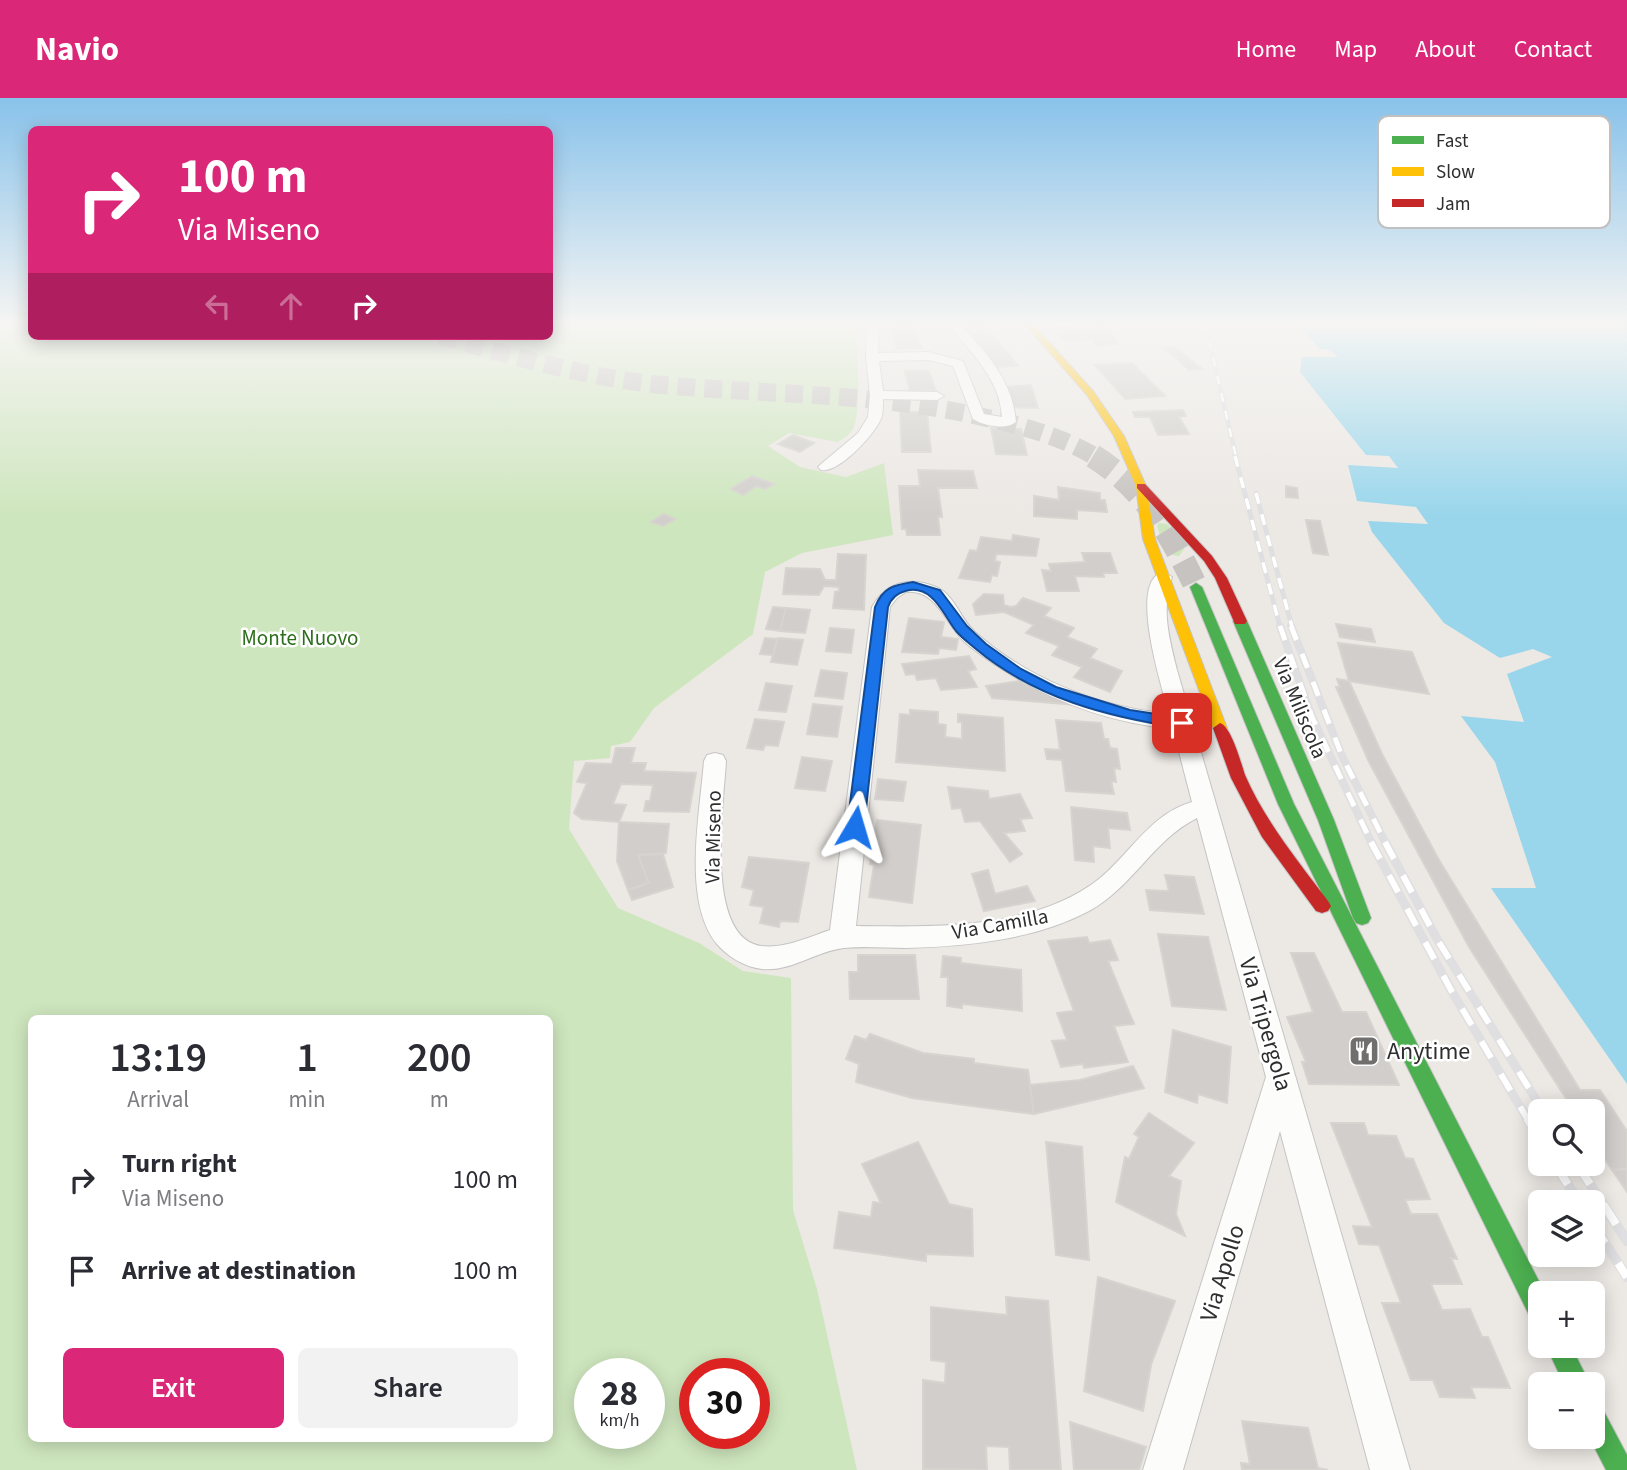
<!DOCTYPE html>
<meta charset="utf-8">
<style>
body{margin:0;font-family:"Source Sans 3",sans-serif;background:#f2f2f3;color:#2b2b33;height:100vh;display:flex;flex-direction:column;font-size:26px;white-space:nowrap}
*{box-sizing:border-box;margin:0}
p{font-size:23px;color:#7c7c81}
.icon{flex:none;width:38px;height:38px;fill:none;stroke:currentColor;stroke-width:2;stroke-linecap:round;stroke-linejoin:round}
.map{position:relative;flex:1;overflow:hidden}
.drawer{position:absolute;left:28px;top:917px;width:525px;height:427px;display:flex;flex-direction:column;background:#fff;border-radius:10px;box-shadow:0 4px 18px #0003}
.drawer>*{flex:none}
.hud{position:absolute;left:28px;top:28px;width:525px;height:214px;border-radius:10px;box-shadow:0 4px 18px #0003;background:#db2777;color:#fff;overflow:hidden}
.buttons{position:absolute;left:1528px;top:1001px;display:grid;gap:14px}
.buttons a{display:grid;place-items:center;width:77px;height:77px;border-radius:10px;background:#fff;box-shadow:0 4px 18px #0003;font-size:35px}
.speed{position:absolute;left:574px;top:1260px;display:flex;gap:14px;font-size:35px;font-weight:700;text-align:center}
.speed>*{display:grid;place-content:center;width:91px;height:91px;border-radius:50%;background:#fff;box-shadow:0 4px 18px #0003;line-height:1}
.speed small{font-size:18px;font-weight:400}
.speed .limit{border:10px solid #d22;background:#fff;color:#111}
.pin{position:absolute;display:grid;place-items:center;width:60px;height:60px;color:#fff;margin:-30px;border-radius:14px;box-shadow:0 4px 10px #0006}
.me{position:absolute;width:77px;margin:-38px;rotate:7deg;stroke-linejoin:round;filter:drop-shadow(0 0 5px #0008)}
.turn{display:flex;align-items:center;gap:24px;height:147px;padding:0 35px;font-size:32px}
.turn .icon{width:91px;height:91px;stroke-width:2.5}
.turn b{display:block;font-size:49px;line-height:60px}
.lanes{display:flex;align-items:center;height:66px;padding:0 35px;background:#0003;justify-content:center;gap:35px;direction:ltr}
.lanes .off{opacity:.35}
.eta{display:flex;justify-content:space-evenly;align-items:center;height:119px;text-align:center}
.eta b{font-size:42px;font-weight:600;line-height:49px}
.action{display:flex;gap:14px;margin-top:auto;padding:14px 35px}
.action a{flex:1;height:80px;border-radius:10px;background:#db2777;color:#fff;font-size:28px;font-weight:600;line-height:80px;text-align:center}
.action a+a{background:#f2f2f3;color:#2b2b33}
ul{padding:0;list-style:none}
li{display:flex;align-items:center;gap:21px;height:91px;padding:0 35px}
li div{flex:1}
li b{display:block;font-size:26px}
li em{font-style:normal}
header{display:flex;align-items:center;gap:42px;box-sizing:border-box;height:98px;padding:0 35px;background:#db2777;color:#fff}
header strong{font-size:33px}
nav{display:flex;gap:38px;margin-inline-start:auto;font-size:24px}
.map>svg:first-child{display:block}
.green{fill:#cee6be;fill-rule:evenodd}
.water{fill:#99d6ec}
.building{fill:#d1cecb;stroke:#d7d4d0;stroke-width:2}
.lines{fill:none;stroke-linecap:round;stroke-linejoin:round}
.secondary-tunnel-far1{stroke:#c6c3c0;stroke-width:18;stroke-dasharray:18 9;stroke-linecap:butt}
.secondary-tunnel{stroke:#c6c3c0;stroke-width:24;stroke-dasharray:24 11;stroke-linecap:butt}
.street-casing{stroke:#c5c4c5;stroke-width:2}
.fast-casing{stroke:#c5c4c5;stroke-width:2}
.slow-casing{stroke:#c5c4c5;stroke-width:2}
.jam-casing{stroke:#c5c4c5;stroke-width:2}
.street{fill:#fcfcfb;fill-rule:evenodd}
.fast{fill:#4caf50;fill-rule:evenodd}
.slow{fill:#ffc107;fill-rule:evenodd}
.jam{fill:#c62828;fill-rule:evenodd}
.rail-far4-casing{stroke:#dfdfe1;stroke-width:4.5}
.rail-far3-casing{stroke:#dfdfe1;stroke-width:5}
.rail-far2-casing{stroke:#dfdfe1;stroke-width:8}
.rail-far1-casing{stroke:#dfdfe1;stroke-width:9}
.rail-casing{stroke:#dfdfe1;stroke-width:10}
.rail-far4{stroke:#fff;stroke-width:2.5;stroke-dasharray:9;stroke-linecap:butt}
.rail-far3{stroke:#fff;stroke-width:3.5;stroke-dasharray:11;stroke-linecap:butt}
.rail-far2{stroke:#fff;stroke-width:5;stroke-dasharray:15;stroke-linecap:butt}
.rail-far1{stroke:#fff;stroke-width:6;stroke-dasharray:19;stroke-linecap:butt}
.rail{stroke:#fff;stroke-width:8;stroke-dasharray:24;stroke-linecap:butt}
.route{fill:#1a73e8;stroke:#114b97;stroke-width:2}
.labels{text-anchor:middle;stroke-width:5;stroke-linejoin:round;paint-order:stroke}
.park-label{font-size:21px;fill:#2c6e1b;stroke:#fff}
.street-label{font-size:21px;fill:#2e2e2e;stroke:#fff}
.near-street-label{font-size:24px;fill:#2e2e2e;stroke:#fff}
.near-poi-label{font-size:24px;fill:#2e2e2e;stroke:#fff;text-anchor:start}
.key{fill:#fff;stroke:#c0c0c0;stroke-width:2}
.key-label{font-size:19px;fill:#2e2e2e}
</style>
<header>
<strong>Navio</strong>
<nav><a>Home</a><a>Map</a><a>About</a><a>Contact</a></nav>
</header>
<div class="map">
<svg width="1627" height="1372" viewBox="0 0 1627 1372">
<rect width="100%" height="100%" fill="#ece8e4"/>
<g class="green">
<path d="M0,225h31l1,13h518v-13h308c-3,25 6,94 -7,109 -3,4 -9,7 -13,10l-49,-9 -21,13 32,21 46,10 38,-14 9,72 -91,18 -37,19 -12,62 -99,74 -24,34 -19,4 -1,12 -36,3 -5,68 49,79 81,35 44,28 48,7 2,232 24,79 40,181h-857zM32,920h518v420h-518zM590,1276h59v59h-59zM695,1276h59v59h-59z"/>
<path d="M1159,425l8,1 14,15 3,10 -5,7 -13,-2 -9,-28z"/>
</g>
<path class="water" d="M1295,225h332v761l-136,-196h45l-41,-126 -34,-46 63,6 -17,-48 45,-17 -19,-8 -33,9 -56,-35 -72,-91 -4,-11 60,3 -12,-17 -59,-6 -9,-36 50,3 -9,-12 -23,-1 -66,-83 2,-15h36l-8,-7 -10,-1z"/>
<g class="building">
<path d="M889,225h22l11,25 -25,1z"/>
<path d="M958,225h25l35,43 -27,1z"/>
<path d="M1104,226l5,4 9,16 -20,2 -13,-15 9,-2 -4,-4z"/>
<path d="M1090,227l4,4 -9,2 7,8 -27,3 -13,-14z"/>
<path d="M1175,249l12,10 -11,1 -12,-10z"/>
<path d="M1187,259l15,12 -13,1 -13,-12z"/>
<path d="M1132,265l33,33 -40,3 -30,-34z"/>
<path d="M905,273h24l7,20h-26z"/>
<path d="M1031,287l7,23 -28,-1 -4,-20z"/>
<path d="M1183,312l3,6 -7,1 10,17 -31,1 -8,-18h-15l-2,-5z"/>
<path d="M900,314h27l4,40h-29z"/>
<path d="M991,330l30,1 6,26 -31,-1z"/>
<path d="M793,337l21,8 -14,9 -22,-8z"/>
<path d="M918,372l55,1 4,17h-39l4,29 -4,-1 2,19h-33l-1,-6h-4l-3,-43h21z"/>
<path d="M752,378l22,8 -9,5 -9,-3 -13,9 -12,-6z"/>
<path d="M1286,388l11,2 1,10 -12,-1z"/>
<path d="M1058,389l42,6v7h5l2,12 -30,-2v9l-43,-3v-20l25,4z"/>
<path d="M664,416l11,5 -12,7 -12,-4z"/>
<path d="M1306,422l14,1 8,34 -15,-2z"/>
<path d="M1013,437l26,4 -3,17 -40,-2 -1,7 5,1 -3,14 -5,-1 -2,7 -31,-4 11,-28 7,1 4,-14 31,4z"/>
<path d="M1082,455h28l7,20h-14l1,4 -29,-1 4,15h-32l-5,-21 9,1 -2,-7 36,-2z"/>
<path d="M838,456l28,1 -2,55 -31,-2 2,-16 4,-1v-4l-15,-1 -5,9 -36,-1 3,-26 34,1 5,11h11z"/>
<path d="M984,496l19,1 1,10 7,2 5,-1 7,-8 28,10 -7,8 30,12 -7,9 30,12 -7,9 32,13 -12,21 -36,-15 8,-10 -30,-12 7,-9 -33,-13 8,-8 -30,-13 -28,3 -3,-11z"/>
<path d="M773,509l13,1 -6,23 -14,-2z"/>
<path d="M786,510l24,2 -5,23 -25,-2z"/>
<path d="M909,520l35,4 -3,15 17,2 -2,11 -17,-2 -1,6 -36,-2z"/>
<path d="M1336,526l35,5 4,13 -35,-5z"/>
<path d="M830,530l24,2 -3,23 -25,-2z"/>
<path d="M765,540l12,1 -4,16 -13,-1z"/>
<path d="M778,540l25,2 -6,25 -26,-3z"/>
<path d="M1338,545l74,9 17,42 -80,-13z"/>
<path d="M969,558l7,13 -8,2 9,16 -36,3 -5,-12 -19,2 -2,-6 -9,1 -4,-11z"/>
<path d="M821,572l26,3 -4,26 -28,-3z"/>
<path d="M1337,581l12,2 33,73 57,106 141,230h20l27,41v38l-15,1 -20,-30v-29h-18l-105,-164 -100,-185 -33,-75h4z"/>
<path d="M1020,583l8,5 49,19 -85,-7 -6,-12z"/>
<path d="M766,585l26,3 -6,26 -27,-2z"/>
<path d="M813,606l29,3 -5,30 -30,-3z"/>
<path d="M910,612l28,2v12l8,1 -1,12 17,2v-17h-4v-8l45,4 2,53 -109,-9 4,-48 10,1z"/>
<path d="M755,621l29,3 -6,24 -13,-1 -2,5 -16,-2z"/>
<path d="M1056,622l45,3 3,16h4l2,9 7,1 3,20 -6,-1 2,14 -5,-1 3,13 -48,-3 -4,-31 -15,-1 -2,-10 15,1z"/>
<path d="M616,650h19l-4,15h15l-2,8 52,2 -7,39 -45,-1 2,-10h4l3,-16 -32,-1 -8,20 13,1 -7,17 -37,-3 -8,-6 13,-30 -10,-1 9,-19 26,1z"/>
<path d="M802,659l30,4 -7,30 -30,-3z"/>
<path d="M878,681l28,3 -3,19 -28,-2z"/>
<path d="M948,689l40,4 1,8 31,-5 12,24 -12,1 5,12 -21,2 18,21 -12,8 -30,-41 -15,1 -4,-14 -9,1z"/>
<path d="M1071,709l56,6 3,17 -22,-2 2,20 -17,-2 1,16 -19,-2z"/>
<path d="M877,722l44,5 -9,78 -43,-6 5,-32 -4,-1z"/>
<path d="M619,724l50,2 -3,29 -28,2 11,28 -21,7 -11,-29z"/>
<path d="M663,756l10,33 -41,13 -4,-10 21,-7 -11,-28z"/>
<path d="M749,759l60,6 -11,59 -18,-1 -1,6 -19,-4 4,-16 -14,-2 4,-15 -12,-3z"/>
<path d="M988,772l7,24 32,-8 8,15 -51,10 -12,-37z"/>
<path d="M1165,777l29,2 10,37 -54,-4 -4,-20 23,1z"/>
<path d="M1158,836l50,3 18,73 -54,-4z"/>
<path d="M1087,839l2,6 21,-3 8,20 -10,1 26,63 -20,2 14,36 -44,6 -1,-4 -22,3 -9,-26 15,-1 -10,-27 17,-2 -26,-70z"/>
<path d="M1291,855h23l28,59h24l33,73 -90,-1 -7,-22h4l-19,-45 26,-5z"/>
<path d="M858,857h57l4,44h-69l-1,-27h9z"/>
<path d="M943,858l18,2v5l60,7 1,41 -60,-7v4l-15,-2 1,-29h-7z"/>
<path d="M1173,932l58,17 -4,56 -29,-9 -1,9 -32,-11z"/>
<path d="M870,936l53,19 51,6v4l54,7 6,44 -122,-16 -56,-16 3,-18 -13,-5 9,-23 11,4z"/>
<path d="M1133,968l11,22 -110,26 -4,-29 50,-5z"/>
<path d="M1149,1015l45,30 -25,33 12,5 -5,33 9,22 -69,-34 9,-45 4,2 10,-22 -5,-3z"/>
<path d="M1331,1025h33l4,12 28,1 9,22 8,1 17,40 -25,1 6,14h26l20,45 -6,-1 11,26h-31l11,26 28,-1 12,28h6l22,51 -39,-1 4,11 -35,-1 -7,-17h-22l-29,-77h19l-22,-58 -20,-1 -6,-18 19,1z"/>
<path d="M918,1044l31,62 23,5 1,47 -47,-2v7l-92,-13 5,-36 32,5 2,-15 8,1 -19,-39z"/>
<path d="M1046,1044l36,5 7,113 -33,-5z"/>
<path d="M1627,1071v23l-15,-22z"/>
<path d="M1098,1179l77,24 -24,64 -8,46 -59,-20z"/>
<path d="M1006,1199l42,4 13,169h-51l-1,-23 -23,-1 1,24 -64,-1v-89l22,3 1,-21 -15,-2v-53l76,8z"/>
<path d="M1242,1323l66,7 10,40 10,2h-86l-1,-7 9,1z"/>
<path d="M1070,1324l76,25 -7,23h-65z"/>
</g>
<g class="lines">
<path class="secondary-tunnel-far1" d="M440,238c73,20 147,42 223,49 110,10 221,8 328,34 36,8 73,19 105,38"/>
<path class="secondary-tunnel" d="M1093,358c51,32 78,78 103,131"/>
<g class="street-casing">
<g id="street">
<path d="M867,225h12l-1,30 50,-1 35,9 21,53 18,3c-2,-39 -32,-65 -55,-94h12c27,29 54,58 57,99 -10,8 -32,4 -43,-3l-20,-53 -25,-6 -49,1 4,30 54,1 7,4 -7,4 -54,-1c0,5 0,12 -1,17 -5,17 -44,58 -61,54l-3,-3 3,-3 37,-31 10,-16 2,-22 -4,-38z"/>
<path d="M1163,474l9,5c-11,31 -3,61 5,93l233,800h-40l-90,-339 -97,339h-40l123,-393 -69,-259c-44,22 -65,70 -108,93 -55,29 -121,35 -182,37 -21,0 -43,-2 -63,0 -28,3 -53,24 -82,21 -18,-2 -35,-13 -46,-26 -34,-44 -16,-130 -12,-182l3,-6 8,-2 8,2 3,6c-2,40 -23,176 35,185 23,3 48,-9 69,-16l42,-323c14,-25 38,-31 64,-20 19,8 23,30 38,44 53,48 125,76 195,83 -6,-24 -42,-133 -6,-142zM906,494c33,-3 40,36 62,53 61,48 128,76 205,84l19,73c-42,12 -61,51 -93,77 -65,51 -164,48 -243,47l34,-319 7,-9z"/>
</g>
</g>
<g class="fast-casing">
<g id="fast">
<path d="M1196,485l6,4 92,217 251,489h-5v29l-9,-3 -253,-515 -88,-217z"/>
<path d="M1240,519l7,4 87,199 37,98 -3,5 -6,2 -6,-2 -3,-5 -35,-98 -85,-199z"/>
<path d="M1546,1248h25l19,38h-26z"/>
<path d="M1592,1304l9,4 26,49v15h-21l-17,-33h3z"/>
</g>
</g>
<g class="slow-casing">
<path id="slow" d="M1024,225h8l61,68 31,45 22,50 9,53 72,189 -2,4 -5,1 -7,-5 -70,-189 -7,-53 -22,-50 -27,-41z"/>
</g>
<g class="jam-casing">
<g id="jam">
<path d="M1137,386h8l67,72 15,22 20,43 -2,3h-10l-20,-46 -11,-17 -67,-73z"/>
<path d="M1220,625c11,3 21,40 25,52 20,46 53,86 83,126l3,5 -3,5 -6,2 -6,-2 -54,-74 -31,-59 -18,-50z"/>
</g>
</g>
<use href="#street" class="street"/>
<use href="#fast" class="fast"/>
<use href="#slow" class="slow"/>
<use href="#jam" class="jam"/>
<g class="rail-far4-casing">
<path id="rail-far4" d="M1205,225l31,134"/>
</g>
<g class="rail-far3-casing">
<g id="rail-far3">
<path d="M1235,358l45,171"/>
<path d="M1256,395l36,134"/>
</g>
</g>
<g class="rail-far2-casing">
<g id="rail-far2">
<path d="M1280,528l32,91 60,127"/>
<path d="M1291,528l51,130 44,88"/>
</g>
</g>
<g class="rail-far1-casing">
<g id="rail-far1">
<path d="M1371,744l80,148 77,130"/>
<path d="M1385,744l52,97 106,172"/>
</g>
</g>
<g class="rail-casing">
<g id="rail">
<path d="M1527,1020l13,22"/>
<path d="M1555,1066l24,38"/>
<path d="M1577,1066l50,77"/>
<path d="M1592,1125l35,54"/>
</g>
</g>
<use href="#rail-far4" class="rail-far4"/>
<use href="#rail-far3" class="rail-far3"/>
<use href="#rail-far2" class="rail-far2"/>
<use href="#rail-far1" class="rail-far1"/>
<use href="#rail" class="rail"/>
</g>
<linearGradient id="sky" x2="0" y2="1"><stop stop-color="#88c2ea"/><stop offset="0.54" stop-color="#f6f5f3"/><stop offset="1" stop-color="#f6f5f3" stop-opacity="0"/></linearGradient>
<rect width="1627" height="417" fill="url(#sky)"/>
<path class="route" d="M913,484l27,8 27,36 19,18 35,25 35,18 74,23 52,8 7,5 -7,5c-75,-11 -147,-30 -206,-79 -7,-6 -14,-11 -20,-18 -8,-10 -15,-26 -25,-34 -15,-13 -37,-7 -43,10l-24,220 -9,6 -6,-2 -2,-4 28,-220c8,-20 19,-22 38,-25z"/>
<defs>
<g id="restaurant-square" transform="scale(1.575)"><rect x="-9" y="-9" width="18" height="18" rx="4" fill="#706f6e" stroke="#fff"/><path d="M-5-6h1v4h1v-4h1v4h1v-4h1v5L-1.5 .5V6h-2V.5L-5-1ZM5-6V6H3V1.5H1.5Q1.5-4 5-6Z" fill="#fff"/></g>
</defs>
<g fill-rule="evenodd">
<use href="#restaurant-square" x="1364" y="953"/>
</g>
<g class="labels">
<g class="park-label">
<text x="300" y="547">Monte Nuovo</text>
</g>
<g class="street-label">
<text transform="translate(1300 610) rotate(67)" y="7">Via Miliscola</text>
<text transform="translate(713 739) rotate(-89)" y="7">Via Miseno</text>
<text transform="translate(1000 826) rotate(-10)" y="7">Via Camilla</text>
</g>
<g class="near-street-label">
<text transform="translate(1266 926) rotate(74)" y="8">Via Tripergola</text>
<text transform="translate(1222 1175) rotate(-73)" y="8">Via Apollo</text>
</g>
<g class="near-poi-label">
<text x="1387" y="961">Anytime</text>
</g>
</g>
<rect x="1378" y="18" width="232" height="112" rx="10" class="key"/>
<rect x="1392" y="38" width="32" height="8" fill="#4caf50"/>
<rect x="1392" y="69" width="32" height="9" fill="#ffc107"/>
<rect x="1392" y="101" width="32" height="8" fill="#c62828"/>
<g class="key-label">
<text x="1436" y="49">Fast</text>
<text x="1436" y="80">Slow</text>
<text x="1436" y="112">Jam</text>
</g>
</svg>
<div class="buttons">
<a><svg class="icon" aria-label="search" viewBox="0 0 24 24"><circle cx="10" cy="10" r="6"/><path d="M15 15l6 6"/></svg></a>
<a><svg class="icon" aria-label="layers" viewBox="0 0 24 24"><path d="M12 4l9 5-9 5-9-5zM3 14l9 5 9-5"/></svg></a>
<a>+</a>
<a>−</a>
</div>
<div class="speed"><div>28<small>km/h</small></div><div class="limit">30</div></div>
<div class="pin" style="left:1182px;top:625px;background:#d93025"><svg class="icon" aria-label="arrive" viewBox="0 0 24 24"><path d="M6 21V4h12l-3 4 3 4H6"/></svg></div>
<svg class="me" style="left:855px;top:729px" viewBox="-20 -20 40 40"><path d="M0-17L14 15 0 8-14 15z" fill="#1a73e8" stroke="#fff" stroke-width="4"/></svg>
<div class="hud">
<div class="turn"><svg class="icon" aria-label="right" viewBox="0 0 24 24"><path d="M7 20v-9h11M14 6l5 5-5 5"/></svg><div><b>100 m</b>Via Miseno</div></div>
<div class="lanes"><svg class="icon off" aria-label="left" viewBox="0 0 24 24"><path d="M17 20v-9H6M10 6l-5 5 5 5"/></svg><svg class="icon off" aria-label="ahead" viewBox="0 0 24 24"><path d="M12 20V5M6 11l6-6 6 6"/></svg><svg class="icon" aria-label="right" viewBox="0 0 24 24"><path d="M7 20v-9h11M14 6l5 5-5 5"/></svg></div>
</div>
<section class="drawer">
<div class="eta">
<div><b>13:19</b><p>Arrival</p></div>
<div><b>1</b><p>min</p></div>
<div><b>200</b><p>m</p></div>
</div>
<ul>
<li><svg class="icon" aria-label="right" viewBox="0 0 24 24"><path d="M7 20v-9h11M14 6l5 5-5 5"/></svg><div><b>Turn right</b><p>Via Miseno</p></div><em>100 m</em></li>
<li><svg class="icon" aria-label="arrive" viewBox="0 0 24 24"><path d="M6 21V4h12l-3 4 3 4H6"/></svg><div><b>Arrive at destination</b></div><em>100 m</em></li>
</ul>
<div class="action"><a>Exit</a><a>Share</a></div>
</section>
</div>
